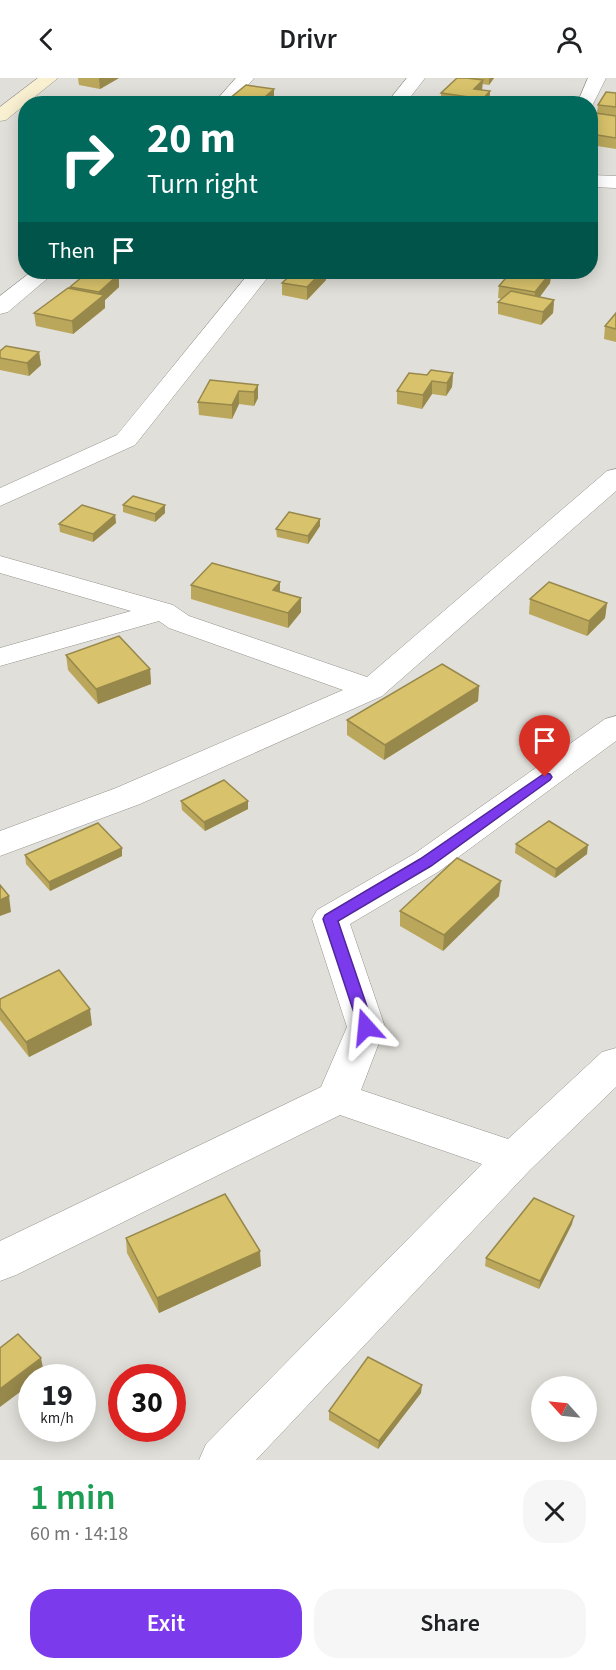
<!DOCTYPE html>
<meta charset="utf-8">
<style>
body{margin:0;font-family:"Source Sans 3",sans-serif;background:#f6f6f6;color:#202124;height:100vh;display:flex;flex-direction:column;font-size:22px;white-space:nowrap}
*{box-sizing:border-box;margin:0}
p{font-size:20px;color:#757577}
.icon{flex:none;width:33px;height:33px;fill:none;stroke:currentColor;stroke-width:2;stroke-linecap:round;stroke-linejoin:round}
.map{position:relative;height:1382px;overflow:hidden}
.side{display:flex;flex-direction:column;background:#fff;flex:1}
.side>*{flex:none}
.guide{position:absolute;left:18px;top:18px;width:580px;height:183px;border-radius:24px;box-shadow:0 3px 15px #0003;background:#00695c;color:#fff;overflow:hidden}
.needle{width:39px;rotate:297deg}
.buttons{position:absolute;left:531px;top:1298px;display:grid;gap:12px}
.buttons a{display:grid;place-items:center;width:66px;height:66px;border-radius:50%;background:#fff;box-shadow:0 3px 15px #0003;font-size:30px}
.speed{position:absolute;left:18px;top:1286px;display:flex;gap:12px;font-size:30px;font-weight:700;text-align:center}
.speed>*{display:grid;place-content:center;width:78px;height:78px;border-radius:50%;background:#fff;box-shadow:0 3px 15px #0003;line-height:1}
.speed small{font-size:15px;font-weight:400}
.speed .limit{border:9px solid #d22;background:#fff;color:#111}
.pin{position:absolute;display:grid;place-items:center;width:51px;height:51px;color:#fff;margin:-62px -26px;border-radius:50% 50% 50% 0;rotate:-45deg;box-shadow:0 0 6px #0007}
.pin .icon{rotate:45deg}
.me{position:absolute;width:66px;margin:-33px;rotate:342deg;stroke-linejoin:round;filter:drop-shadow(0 0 4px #0008)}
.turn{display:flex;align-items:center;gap:21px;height:126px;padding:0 30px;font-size:27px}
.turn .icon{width:78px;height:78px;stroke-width:2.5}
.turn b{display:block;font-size:42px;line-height:51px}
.then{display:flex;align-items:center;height:57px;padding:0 30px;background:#0003;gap:12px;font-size:22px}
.round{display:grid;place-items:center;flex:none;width:63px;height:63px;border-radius:24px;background:#f6f6f6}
.headline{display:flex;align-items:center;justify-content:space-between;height:102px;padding:0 30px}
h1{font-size:36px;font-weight:600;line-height:45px;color:#1e9e55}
.action{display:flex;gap:12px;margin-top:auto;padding:12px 30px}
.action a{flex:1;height:69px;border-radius:24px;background:#7c3aed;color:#fff;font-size:24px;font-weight:600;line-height:69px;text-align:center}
.action a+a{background:#f6f6f6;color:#202124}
header{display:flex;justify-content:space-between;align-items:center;height:78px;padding:0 30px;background:#fff;font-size:27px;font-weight:600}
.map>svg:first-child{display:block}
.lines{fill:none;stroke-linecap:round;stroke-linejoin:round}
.street-casing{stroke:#93928d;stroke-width:1}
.secondary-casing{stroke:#93928d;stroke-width:1}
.street{fill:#fff;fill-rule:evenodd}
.secondary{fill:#f9efd1;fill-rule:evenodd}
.wall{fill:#baa75c}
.shaded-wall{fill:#97884b}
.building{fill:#d8c26b;stroke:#97884b;stroke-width:1.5}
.route{fill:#7c3aed;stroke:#51269a;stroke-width:1.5}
</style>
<header><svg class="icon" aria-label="back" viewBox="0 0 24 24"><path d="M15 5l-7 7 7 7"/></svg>Drivr<svg class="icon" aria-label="person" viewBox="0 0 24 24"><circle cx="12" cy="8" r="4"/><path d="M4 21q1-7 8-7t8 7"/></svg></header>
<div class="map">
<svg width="616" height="1382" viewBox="0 0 616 1382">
<rect width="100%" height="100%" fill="#e1dfd9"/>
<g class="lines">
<g class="street-casing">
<g id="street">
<path d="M236,0h18l-22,26h-19z"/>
<path d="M407,0h18l-20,26h-19z"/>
<path d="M588,0h18l-15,30v-4h-14z"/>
<path d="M591,97l25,1v12l-25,-1z"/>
<path d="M31,194h24l-47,40 -8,2v-18z"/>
<path d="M250,194h22l-137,173 -135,61v-18l117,-53z"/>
<path d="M616,391v22l-234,205 -242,108 -140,52v-25l116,-43 227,-98 -174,-62 -10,-7 -159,45v-18l131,-37 -131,-38v-17l173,49 16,11 178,61 240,-206z"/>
<path d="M616,638v25l-178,131 -88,52 35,103 -24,63 147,49 94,-87 14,-4v39l-86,83 -274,290h-57l7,-16 276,-280 -142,-49 -324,160 -16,6v-40l321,-154 26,-60 -35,-108 5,-9 97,-56 191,-135z"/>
</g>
</g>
<g class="secondary-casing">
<path id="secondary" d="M38,0h20l-52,42 -6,1v-14z"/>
</g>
<use href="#street" class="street"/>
<use href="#secondary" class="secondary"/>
</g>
<g class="wall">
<path d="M78,0h41l-19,11 -21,-4z"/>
<path d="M457,0h37l-5,7 -7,-1v6l8,1 -1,11 -1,2h-47v-11z"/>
<path d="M274,11v10l-5,5h-39l-1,-5z"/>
<path d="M616,15v56l-25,-4v-27l6,-5 1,-8z"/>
<path d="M26,60v14h-3l-1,-11z"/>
<path d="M511,194h41l-2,11 -11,14 15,3 -1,13 -12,12 -43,-11v-12l4,-3 -4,-1 1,-12z"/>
<path d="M326,202l-19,20 -25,-5v-12z"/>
<path d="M70,209h49l-14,13v8l-32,26 -37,-8 -2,-13 36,-25z"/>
<path d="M616,235v29l-12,-3 1,-13z"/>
<path d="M0,273l39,1 2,13 -12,11 -29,-6z"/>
<path d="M453,295l-1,14 -6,9 -14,-2 -10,15 -25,-5v-13l30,-16z"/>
<path d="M258,307v13l-4,8 -15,-2 -7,15 -33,-4 -1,-13z"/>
<path d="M123,427l42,8 -10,9 -32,-10z"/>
<path d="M115,437l1,8 -23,19 -33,-10 -1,-8z"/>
<path d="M320,448l-12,18 -31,-7 -1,-8z"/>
<path d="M280,504v10l21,20 -13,16 -97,-29v-14z"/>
<path d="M530,521l77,4 -2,15 -18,18 -58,-22z"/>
<path d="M66,577l84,14 1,15 -53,20 -30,-34z"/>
<path d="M479,608l-1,15 -94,59 -37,-25v-15z"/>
<path d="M181,723h67v8l-43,22 -23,-21z"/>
<path d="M516,766l71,10 -32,24 -40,-25z"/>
<path d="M25,777l97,1 -72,35 -24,-27z"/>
<path d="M499,818l-56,55 -43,-25v-15z"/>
<path d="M0,921l92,26 -63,32 -29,-37z"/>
<path d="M572,1146l-33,65 -54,-23 1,-8z"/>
<path d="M126,1160l135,28 -102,47 -32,-60z"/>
<path d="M421,1315l-43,56 -49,-29v-9z"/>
</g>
<g class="shaded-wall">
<path d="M99,0h20l-19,11z"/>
<path d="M490,0h4l-5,7v-6z"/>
<path d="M483,2l-1,11 -8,-2z"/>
<path d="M274,11v10l-5,5h-11z"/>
<path d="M490,13l-1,11 -1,2h-6l1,-5z"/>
<path d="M322,194h4v8l-19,20v-13z"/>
<path d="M551,194l-1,11 -16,22 1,-13z"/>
<path d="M119,196v13l-14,13v8l-32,26 -1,-13 27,-22v-7z"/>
<path d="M554,222l-1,13 -12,12 2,-13z"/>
<path d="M39,274l2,13 -12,11 -2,-13z"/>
<path d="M453,295l-1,14 -6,9 1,-13z"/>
<path d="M432,303v13l-10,15 1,-14z"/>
<path d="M258,307v13l-4,8v-14z"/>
<path d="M239,313v13l-7,15v-14z"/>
<path d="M165,427v8l-10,9v-8z"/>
<path d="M115,437l1,8 -23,19v-8z"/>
<path d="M320,441v7l-12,18v-8z"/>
<path d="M280,504v14l-7,-6z"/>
<path d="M301,520v14l-13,16v-15z"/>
<path d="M607,525l-2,15 -18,18 2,-15z"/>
<path d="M150,591l1,15 -53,20 -2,-15z"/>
<path d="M479,608l-1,15 -94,59 1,-15z"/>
<path d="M248,723v8l-43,22 -1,-9z"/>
<path d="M588,767l-1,9 -32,24 1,-9z"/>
<path d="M122,770v8l-72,35 -1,-9z"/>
<path d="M501,803l-2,15 -56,55 1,-16z"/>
<path d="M9,818l2,16 -11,4v-16z"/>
<path d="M90,931l2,16 -63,32 -3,-15z"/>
<path d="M574,1138l-2,8 -33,65 1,-8z"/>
<path d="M260,1173l1,15 -102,47 -2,-15z"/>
<path d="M41,1280l3,15 -5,4h-7v6l-32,24v-18z"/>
<path d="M422,1307l-1,8 -43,56 1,-8z"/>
</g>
<g class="building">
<path d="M457,0h10l16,2 -9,9 16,2 -7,8 -42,-6z"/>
<path d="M246,7l28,4 -16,14 -29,-4z"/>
<path d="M606,14l10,1v14l-18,-2z"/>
<path d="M452,21l20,3 -1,2h-28z"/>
<path d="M595,35l21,3v22l-25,-4v-16z"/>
<path d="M88,194h15l16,2 -20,18 -29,-5z"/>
<path d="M294,194h28l-15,15 -25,-4z"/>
<path d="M511,194h40l-16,20 -36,-6z"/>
<path d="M68,210l36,7 -32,26 -38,-8z"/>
<path d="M511,213l43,9 -11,12 -45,-10z"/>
<path d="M616,235v16l-11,-3z"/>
<path d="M6,268l33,6 -12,11 -27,-5v-7z"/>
<path d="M431,292l22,3 -6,10 -15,-2 -9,14 -26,-4 12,-18 18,2z"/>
<path d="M210,302l48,5 -4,7 -15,-1 -7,14 -34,-3z"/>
<path d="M133,418l32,9 -10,9 -32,-9z"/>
<path d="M82,427l33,10 -22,19 -34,-10z"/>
<path d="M289,434l31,7 -12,17 -32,-7z"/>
<path d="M212,485l68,19 -7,8 28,8 -13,15 -97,-28z"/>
<path d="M549,504l58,21 -18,18 -59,-22z"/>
<path d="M119,558l31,33 -54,20 -30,-34z"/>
<path d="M442,586l37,22 -94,59 -38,-25z"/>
<path d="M224,702l24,21 -44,21 -23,-21z"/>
<path d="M549,743l39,24 -32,24 -40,-25z"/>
<path d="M98,745l24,25 -73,34 -24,-27z"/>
<path d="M457,780l44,23 -57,54 -44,-24z"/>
<path d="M0,807l9,11 -9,4z"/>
<path d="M59,892l31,39 -64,33 -26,-34v-9z"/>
<path d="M225,1116l35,57 -103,47 -31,-60z"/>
<path d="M534,1120l40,18 -34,65 -54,-23z"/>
<path d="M18,1256l23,24 -41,31v-41z"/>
<path d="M368,1279l54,28 -43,56 -50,-30z"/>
</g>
<path class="route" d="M545,695l5,1 2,3 -2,3 -119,86 -93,55 36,106 -3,4h-11l-37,-112 2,-4 95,-56z"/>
</svg>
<div class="buttons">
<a><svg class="needle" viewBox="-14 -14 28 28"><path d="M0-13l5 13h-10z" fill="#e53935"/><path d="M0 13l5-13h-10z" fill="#757577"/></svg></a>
</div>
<div class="speed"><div>19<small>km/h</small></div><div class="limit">30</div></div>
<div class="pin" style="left:545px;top:699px;background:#d93025"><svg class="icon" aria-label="arrive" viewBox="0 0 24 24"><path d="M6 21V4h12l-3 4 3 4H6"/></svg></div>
<svg class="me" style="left:366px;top:949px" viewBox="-20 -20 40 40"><path d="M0-17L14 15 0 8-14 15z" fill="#7c3aed" stroke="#fff" stroke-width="4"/></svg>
<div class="guide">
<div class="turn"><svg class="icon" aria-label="right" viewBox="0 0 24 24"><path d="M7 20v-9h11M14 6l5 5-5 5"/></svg><div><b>20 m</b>Turn right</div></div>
<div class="then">Then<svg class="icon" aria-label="arrive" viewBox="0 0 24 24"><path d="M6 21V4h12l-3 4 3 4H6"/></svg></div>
</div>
</div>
<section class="side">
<div class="headline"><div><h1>1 min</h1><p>60 m · 14:18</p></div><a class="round"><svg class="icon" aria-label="close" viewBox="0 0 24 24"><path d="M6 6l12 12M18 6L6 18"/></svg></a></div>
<div class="action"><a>Exit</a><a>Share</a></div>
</section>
